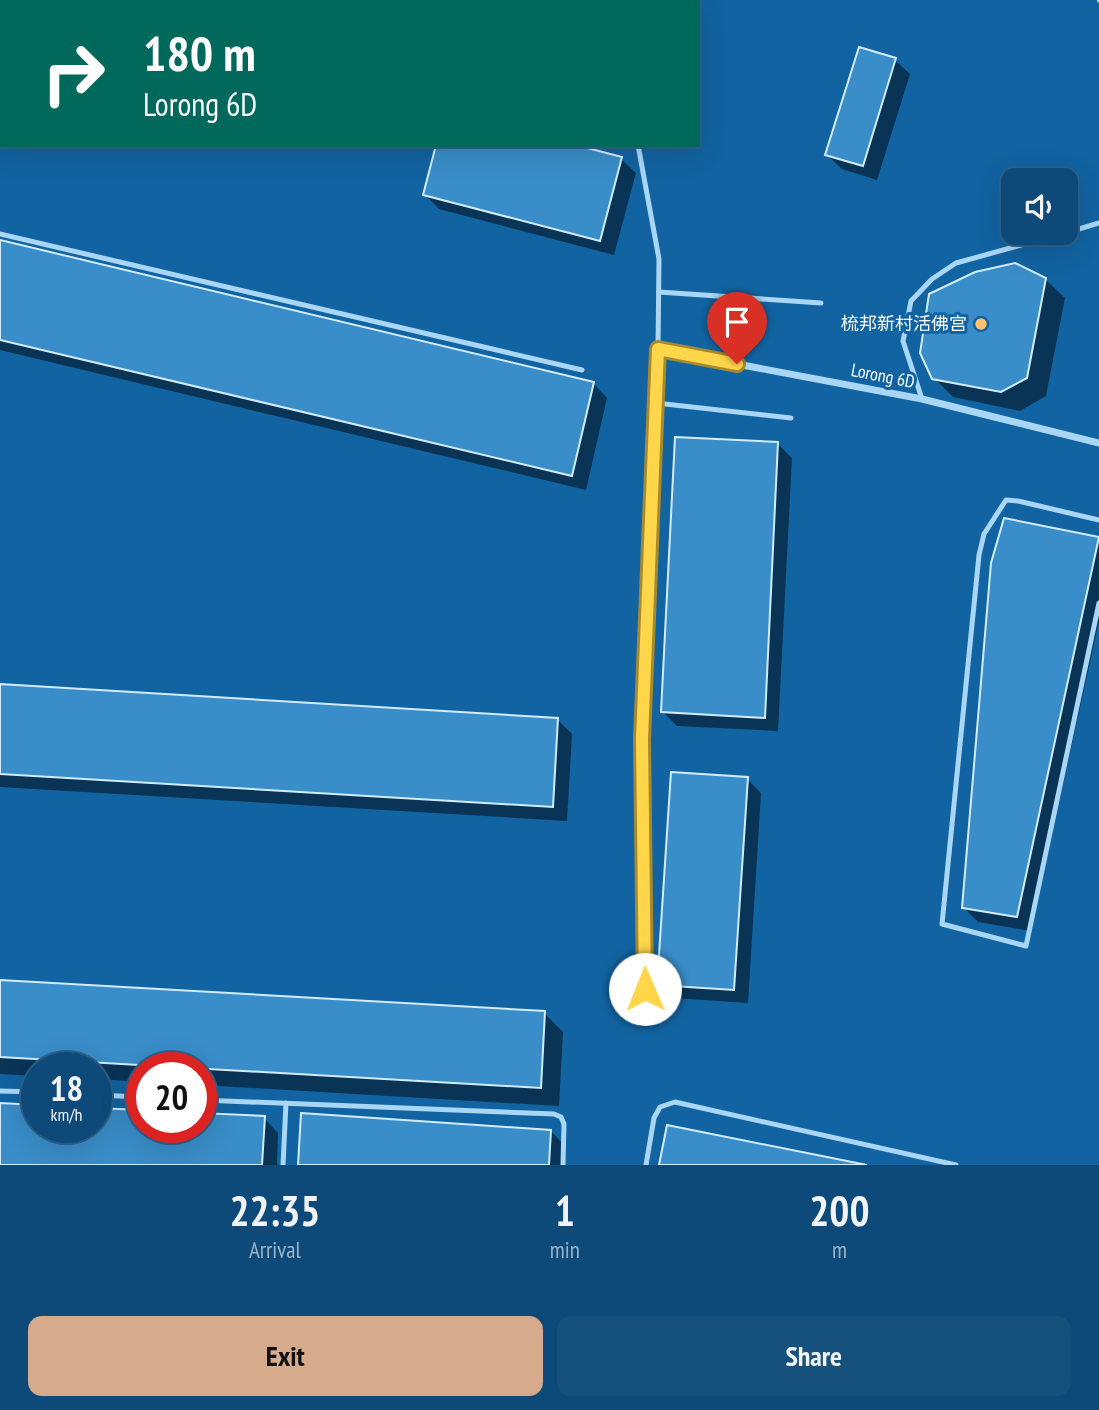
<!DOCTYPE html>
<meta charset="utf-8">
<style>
body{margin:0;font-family:"PT Sans Narrow","Noto Sans SC",sans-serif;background:#16517e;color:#f1f3f6;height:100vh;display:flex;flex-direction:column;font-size:26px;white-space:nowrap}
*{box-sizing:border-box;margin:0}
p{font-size:23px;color:#9ab3c6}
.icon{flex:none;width:38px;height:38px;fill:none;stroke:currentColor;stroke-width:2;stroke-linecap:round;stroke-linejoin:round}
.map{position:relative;height:1165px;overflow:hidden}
.panel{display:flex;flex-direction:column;background:#0d4a79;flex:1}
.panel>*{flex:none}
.banner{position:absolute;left:0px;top:0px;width:700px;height:147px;box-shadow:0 7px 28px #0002,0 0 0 2px #2d628a;background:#00695c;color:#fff;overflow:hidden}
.controls{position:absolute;left:1001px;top:168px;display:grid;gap:14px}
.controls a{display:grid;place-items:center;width:77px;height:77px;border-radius:14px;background:#0d4a79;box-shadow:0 7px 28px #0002,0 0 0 2px #2d628a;font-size:35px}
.speed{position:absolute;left:21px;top:1052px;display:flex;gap:14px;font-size:35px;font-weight:700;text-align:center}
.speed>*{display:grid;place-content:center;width:91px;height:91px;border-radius:50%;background:#0d4a79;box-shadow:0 7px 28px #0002,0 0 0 2px #2d628a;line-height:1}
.speed small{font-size:18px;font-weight:400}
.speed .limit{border:10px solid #d22;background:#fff;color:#111}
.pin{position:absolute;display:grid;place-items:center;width:60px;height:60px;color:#fff;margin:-72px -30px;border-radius:50% 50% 50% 0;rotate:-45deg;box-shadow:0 0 7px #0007}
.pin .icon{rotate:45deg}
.me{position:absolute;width:77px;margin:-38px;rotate:359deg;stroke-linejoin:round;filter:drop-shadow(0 0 5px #0008)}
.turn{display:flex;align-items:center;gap:24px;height:147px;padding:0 28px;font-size:32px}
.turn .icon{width:91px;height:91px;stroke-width:2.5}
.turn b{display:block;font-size:49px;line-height:60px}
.eta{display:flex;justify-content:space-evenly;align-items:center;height:119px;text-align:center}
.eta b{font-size:42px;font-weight:600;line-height:49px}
.action{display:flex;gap:14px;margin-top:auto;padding:14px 28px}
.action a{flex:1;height:80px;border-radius:14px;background:#d6ab8b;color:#111;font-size:28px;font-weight:600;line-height:80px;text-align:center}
.action a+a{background:#16517e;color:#f1f3f6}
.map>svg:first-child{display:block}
.shadow{fill:#0007}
.building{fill:#398dc8;stroke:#d2ecfe;stroke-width:2}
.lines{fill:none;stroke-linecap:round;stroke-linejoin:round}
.path{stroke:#a9d6f5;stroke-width:4.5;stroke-dasharray:3.5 5;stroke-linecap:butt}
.lane{stroke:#a9d6f5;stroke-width:5}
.street{stroke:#a9d6f5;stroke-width:7}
.route-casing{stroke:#a68a30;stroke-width:18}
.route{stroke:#ffd54a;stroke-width:12}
.poi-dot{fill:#ffc16d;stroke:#1163a1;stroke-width:2.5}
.labels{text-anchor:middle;stroke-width:6;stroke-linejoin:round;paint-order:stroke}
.poi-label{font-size:18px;fill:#fff;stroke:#1163a1;text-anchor:end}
.street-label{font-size:18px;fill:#fff;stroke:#1163a1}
</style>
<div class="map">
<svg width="1099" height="1165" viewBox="0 0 1099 1165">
<rect width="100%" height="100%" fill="#1163a1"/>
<g class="shadow">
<path d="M895,60l15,14 -33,106 -35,-11 -15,-14z"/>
<path d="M621,159l15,14 -22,82 -175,-46 -14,-14z"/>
<path d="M0,242l593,141 14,15 -21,92 -586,-140z"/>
<path d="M1045,279l20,19 -19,98 -26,15 -67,-14 -19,-19z"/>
<path d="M778,444l14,14 -14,273 -101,-5 -14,-14z"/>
<path d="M1005,520l94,19v82l-68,310 -53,-9 -15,-15z"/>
<path d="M0,686l557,33 15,15 -5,87 -567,-34z"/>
<path d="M747,779l14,14 -13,210 -75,-5 -14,-14z"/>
<path d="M0,982l544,31 19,19 -4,74 -358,-21v-17h-59v14l-46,-3v-11h-59v8l-37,-2z"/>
<path d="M0,1105l37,22h164l63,-9 14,15 -1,32h-277z"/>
<path d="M551,1131l14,15 -1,19h-265z"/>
</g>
<g class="building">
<path d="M859,47l37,11 -33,108 -38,-11z"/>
<path d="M436,145h140l46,12 -22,84 -177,-46z"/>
<path d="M0,240l594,142 -22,94 -572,-136z"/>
<path d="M1015,263l31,15 -19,100 -26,14 -69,-13 -12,-26 9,-59 46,-22z"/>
<path d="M675,437l103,5 -13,276 -104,-6z"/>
<path d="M1004,518l95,19 -82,380 -55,-9 29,-345z"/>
<path d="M0,684l558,34 -5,89 -553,-33z"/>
<path d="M671,772l77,5 -14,213 -77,-5z"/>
<path d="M0,980l545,31 -4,77 -541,-31z"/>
<path d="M0,1103l37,2v22h59v-19l46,2v17h59v-14l64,3 -3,49h-262z"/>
<path d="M301,1113l250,17 -2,35h-251z"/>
<path d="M667,1125l200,40h-208z"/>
</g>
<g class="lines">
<path class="path" d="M1097,0h2"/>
<g class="lane">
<path d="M638,145l21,114 -1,90 -16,390 3,250"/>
<path d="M1066,233l33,-10"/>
<path d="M0,234l582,136"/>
<path d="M659,292l162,11"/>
<path d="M922,399l-19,-58 8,-40 21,-22 24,-16 109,-30"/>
<path d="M656,403l135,15"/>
<path d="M1099,520l-81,-19 -12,-1 -22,34 -5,21 -37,369 84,22 73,-343"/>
<path d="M0,1091l37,1"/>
<path d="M96,1095l46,2"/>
<path d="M201,1100l353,14 7,3 3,7 -1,41"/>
<path d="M283,1165l3,-62"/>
<path d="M646,1165l8,-47 6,-11 15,-5 281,63"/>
</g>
<path class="street" d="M658,349l264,50 177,44"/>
</g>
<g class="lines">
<g class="route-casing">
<path id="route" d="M645,989l-3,-250 16,-390 79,15"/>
</g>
<use href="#route" class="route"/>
</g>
<circle class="poi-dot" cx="981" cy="324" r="7"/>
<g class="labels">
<g class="poi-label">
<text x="967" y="330">梳邦新村活佛宫</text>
</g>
<g class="street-label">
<text transform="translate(883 376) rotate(11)" y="6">Lorong 6D</text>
</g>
</g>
</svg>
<div class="controls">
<a><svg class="icon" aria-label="sound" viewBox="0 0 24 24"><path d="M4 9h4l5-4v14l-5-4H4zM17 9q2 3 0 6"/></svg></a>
</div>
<div class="speed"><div>18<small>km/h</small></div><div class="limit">20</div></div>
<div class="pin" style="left:737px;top:364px;background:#d93025"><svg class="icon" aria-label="arrive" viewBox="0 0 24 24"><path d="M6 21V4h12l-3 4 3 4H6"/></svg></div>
<svg class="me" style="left:645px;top:989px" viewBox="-20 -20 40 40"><circle r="19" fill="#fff"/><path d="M0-13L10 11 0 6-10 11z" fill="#ffd54a"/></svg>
<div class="banner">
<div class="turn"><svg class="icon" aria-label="right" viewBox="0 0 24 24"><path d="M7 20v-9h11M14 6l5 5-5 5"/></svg><div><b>180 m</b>Lorong 6D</div></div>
</div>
</div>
<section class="panel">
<div class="eta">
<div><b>22:35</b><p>Arrival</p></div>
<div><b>1</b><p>min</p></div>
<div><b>200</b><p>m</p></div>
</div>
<div class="action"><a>Exit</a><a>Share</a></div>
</section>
